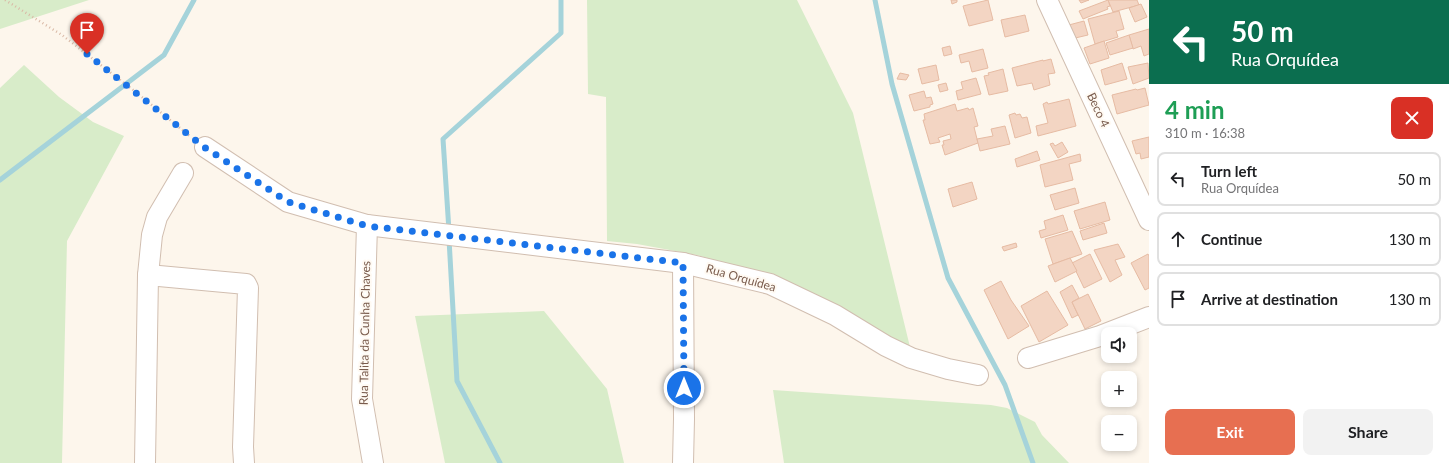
<!DOCTYPE html>
<meta charset="utf-8">
<style>
body{margin:0;font-family:Lato,sans-serif;background:#f2f2f2;color:#202124;height:100vh;display:flex;flex-direction:column;font-size:15px;white-space:nowrap}
*{box-sizing:border-box;margin:0}
p{font-size:13px;color:#757577}
.icon{flex:none;width:22px;height:22px;fill:none;stroke:currentColor;stroke-width:2;stroke-linecap:round;stroke-linejoin:round}
.map{position:relative;flex:1;overflow:hidden}
.sheet{display:flex;flex-direction:column;background:#fff;width:300px}
.sheet>*{flex:none}
.top-card{background:#0b6e4f;color:#fff;overflow:hidden}
.buttons{position:absolute;left:1101px;top:327px;display:grid;gap:8px}
.buttons a{display:grid;place-items:center;width:36px;height:36px;border-radius:8px;background:#fff;box-shadow:0 2px 6px #0003;font-size:20px}
.pin{position:absolute;display:grid;place-items:center;width:34px;height:34px;color:#fff;margin:-41px -17px;border-radius:50% 50% 50% 0;rotate:-45deg;box-shadow:0 0 4px #0007}
.pin .icon{rotate:45deg}
.me{position:absolute;width:44px;margin:-22px;rotate:0deg;stroke-linejoin:round;filter:drop-shadow(0 0 3px #0008)}
.turn{display:flex;align-items:center;gap:14px;height:84px;padding:0 16px;font-size:18px}
.turn .icon{width:52px;height:52px;stroke-width:2.5}
.turn b{display:block;font-size:28px;line-height:34px}
.round{display:grid;place-items:center;flex:none;width:42px;height:42px;border-radius:8px;background:#f2f2f2}
.overview{display:flex;align-items:center;justify-content:space-between;height:68px;padding:0 16px}
h1{font-size:24px;font-weight:700;line-height:30px;color:#1e9e55}
.action{display:flex;gap:8px;margin-top:auto;padding:8px 16px}
.action a{flex:1;height:46px;border-radius:8px;background:#e76f51;color:#fff;font-size:16px;font-weight:700;line-height:46px;text-align:center}
.action a+a{background:#f2f2f2;color:#202124}
ul{padding:0;list-style:none}
li{display:flex;align-items:center;gap:12px;height:54px;margin:0 8px 6px;padding:0 8px;border:2px solid #e0e0e0;border-radius:8px}
li div{flex:1}
li b{display:block;font-size:15px}
li em{font-style:normal}
main{display:flex;flex:1;min-height:0}
.map>svg:first-child{display:block}
.green{fill:#d8ecc9}
.lines{fill:none;stroke-linecap:round;stroke-linejoin:round}
.stream{stroke:#a5d3da;stroke-width:5}
.building{fill:#f3d5c3;stroke:#e6bba3}
.minor-casing{stroke:#d1beb0;stroke-width:22}
.path{stroke:#d9b8a5;stroke-width:2.5;stroke-dasharray:1 3;stroke-linecap:butt}
.minor{stroke:#fff;stroke-width:20}
.route{stroke:#1a73e8;stroke-width:7;stroke-dasharray:0 12.6}
.labels{text-anchor:middle;stroke-width:4;stroke-linejoin:round;paint-order:stroke}
.street-label{font-size:12px;fill:#7a5c4d;stroke:#fffaf3}
</style>
<main>
<div class="map">
<svg width="1149" height="463" viewBox="0 0 1149 463">
<rect width="100%" height="100%" fill="#fdf6ec"/>
<g class="green">
<path d="M0,0h89l-89,29z"/>
<path d="M587,0h210l56,113 57,234 -153,-75 -60,-17 -60,-11 -30,-3 -1,-144 -18,-3z"/>
<path d="M24,65l35,32 34,25 31,14 -57,105 -5,222h-62v-375z"/>
<path d="M544,311l63,78 17,74h-179l-30,-147z"/>
<path d="M773,390l218,15 16,3 28,14 7,13 27,28h-285z"/>
</g>
<g class="lines">
<g class="stream">
<path d="M875,0l17,84 56,194 57,107 28,78"/>
<path d="M0,180l164,-125 30,-55"/>
<path d="M449,231l-6,-92 118,-106v-33"/>
<path d="M449,239l8,142 43,82"/>
</g>
</g>
<g class="building">
<path d="M951,0h6v2l-5,2z"/>
<path d="M988,0l5,20 -24,6 -6,-20z"/>
<path d="M1079,0h10l-8,3z"/>
<path d="M1108,0h29l2,5 -26,7z"/>
<path d="M1108,0l2,6 -3,1 1,2 -25,10 -4,-8z"/>
<path d="M1141,4l6,13 -12,5 -6,-14z"/>
<path d="M1119,11l5,18 -8,2 2,6 -23,7 -7,-25z"/>
<path d="M1025,15l4,16 -24,6 -4,-17z"/>
<path d="M1084,21l4,14 -17,4 -6,-13z"/>
<path d="M1149,29v25l-5,2 -3,-10 -8,3 -4,-14z"/>
<path d="M1129,35l4,13 -23,7 -4,-12z"/>
<path d="M1104,41l5,17 -19,6 -6,-16z"/>
<path d="M950,46l2,8 -8,2 -2,-8z"/>
<path d="M983,49l5,19 -16,4 -3,-11 -8,2 -2,-8z"/>
<path d="M1051,59l4,14 -7,1 2,11 -16,5 -2,-7 -15,3 -5,-18 31,-8v1z"/>
<path d="M1122,63l5,16 -22,6 -4,-15z"/>
<path d="M1148,63l1,15 -16,6 -5,-17z"/>
<path d="M936,65l3,15 -17,4 -4,-15z"/>
<path d="M1003,69l5,22 -19,4 -5,-19 5,-1 -1,-2z"/>
<path d="M900,73l9,2 -3,5 -9,-1z"/>
<path d="M976,78l5,16 -23,6 -2,-9 7,-2 -2,-7z"/>
<path d="M946,83l2,7 -8,2 -2,-7z"/>
<path d="M1145,88l4,17 -32,9 -5,-19 24,-6 1,1z"/>
<path d="M924,91l2,7 5,-1 2,7 -3,1v2l-16,4 -5,-16z"/>
<path d="M1069,99l7,27 -38,10 -2,-10 12,-3 -5,-19 4,-2 1,2z"/>
<path d="M955,104l2,7 11,-3 1,2 4,-2 5,18 -4,1 4,16 -33,12 -3,-10h2l-1,-4 8,-2 -1,-5 -12,4 2,4 -10,2 -7,-24h2l-1,-6z"/>
<path d="M1015,113l1,2 4,-1 2,4 5,-1 4,16 -16,5 -6,-23z"/>
<path d="M1005,126l5,18 -30,7 -3,-12 16,-3 -2,-7z"/>
<path d="M1149,137v20l-8,2 -1,-6 -4,1 -4,-13z"/>
<path d="M1062,142l6,10 -10,6 -8,-14 3,-1 2,3z"/>
<path d="M1037,151l3,9 -23,7 -2,-8z"/>
<path d="M1080,154l1,7 -12,3 4,16 -28,7 -5,-22z"/>
<path d="M972,182l5,17 -24,8 -5,-18z"/>
<path d="M1075,188l4,15 -24,7 -5,-15z"/>
<path d="M1105,202l5,18 -30,9 -6,-18z"/>
<path d="M1063,215l5,15 -27,8 -2,-7 7,-2 -2,-8z"/>
<path d="M1104,223l3,10 -24,7 -3,-9z"/>
<path d="M1072,231l10,23 -29,10 -8,-25z"/>
<path d="M1016,243l1,4 -13,4 -2,-4z"/>
<path d="M1118,244l7,13 -10,3 7,15 -12,7 -16,-32z"/>
<path d="M1090,254l12,25 -18,9 -12,-25z"/>
<path d="M1148,254l1,2v32l-4,2 -14,-27z"/>
<path d="M1070,258l7,13 -22,11 -7,-16z"/>
<path d="M1001,281l10,19 18,26 -21,13 -24,-49z"/>
<path d="M1072,285l7,13 -7,4 6,13 -6,3 -12,-26z"/>
<path d="M1047,291l21,34 -29,17 -18,-36z"/>
<path d="M1088,294l13,27 -16,8 -13,-27z"/>
</g>
<g class="lines">
<g class="minor-casing">
<g id="minor">
<path d="M1047,0l102,220"/>
<path d="M205,147l83,55 79,23 316,38 87,21 65,31 51,31 25,12 37,11 30,6"/>
<path d="M367,225l-5,174 11,64"/>
<path d="M683,263l1,156 -1,44"/>
<path d="M148,275l98,9 2,4 -5,159 1,16"/>
<path d="M1028,358l72,-22 49,-19"/>
<path d="M145,463l3,-188 4,-40 5,-18 26,-44"/>
</g>
</g>
<path class="path" d="M5,0l57,35 75,58 54,44"/>
<use href="#minor" class="minor"/>
</g>
<g class="lines">
<path class="route" d="M87,54l117,93 84,55 79,24 316,37 1,125"/>
</g>
<g class="labels">
<g class="street-label">
<text transform="translate(1098 110) rotate(65)" y="4">Beco 4</text>
<text transform="translate(741 278) rotate(16)" y="4">Rua Orquídea</text>
<text transform="translate(365 333) rotate(-89)" y="4">Rua Talita da Cunha Chaves</text>
</g>
</g>
</svg>
<div class="buttons">
<a><svg class="icon" aria-label="sound" viewBox="0 0 24 24"><path d="M4 9h4l5-4v14l-5-4H4zM17 9q2 3 0 6"/></svg></a>
<a>+</a>
<a>−</a>
</div>
<div class="pin" style="left:87px;top:54px;background:#d93025"><svg class="icon" aria-label="arrive" viewBox="0 0 24 24"><path d="M6 21V4h12l-3 4 3 4H6"/></svg></div>
<svg class="me" style="left:684px;top:388px" viewBox="-20 -20 40 40"><circle r="17" fill="#1a73e8" stroke="#fff" stroke-width="3"/><path d="M0-11L8 9 0 5-8 9z" fill="#fff"/></svg>
</div>
<section class="sheet">
<div class="top-card">
<div class="turn"><svg class="icon" aria-label="left" viewBox="0 0 24 24"><path d="M17 20v-9H6M10 6l-5 5 5 5"/></svg><div><b>50 m</b>Rua Orquídea</div></div>
</div>
<div class="overview"><div><h1>4 min</h1><p>310 m · 16:38</p></div><a class="round" style="background:#d93025;color:#fff"><svg class="icon" aria-label="close" viewBox="0 0 24 24"><path d="M6 6l12 12M18 6L6 18"/></svg></a></div>
<ul>
<li><svg class="icon" aria-label="left" viewBox="0 0 24 24"><path d="M17 20v-9H6M10 6l-5 5 5 5"/></svg><div><b>Turn left</b><p>Rua Orquídea</p></div><em>50 m</em></li>
<li><svg class="icon" aria-label="ahead" viewBox="0 0 24 24"><path d="M12 20V5M6 11l6-6 6 6"/></svg><div><b>Continue</b></div><em>130 m</em></li>
<li><svg class="icon" aria-label="arrive" viewBox="0 0 24 24"><path d="M6 21V4h12l-3 4 3 4H6"/></svg><div><b>Arrive at destination</b></div><em>130 m</em></li>
</ul>
<div class="action"><a>Exit</a><a>Share</a></div>
</section>
</main>
